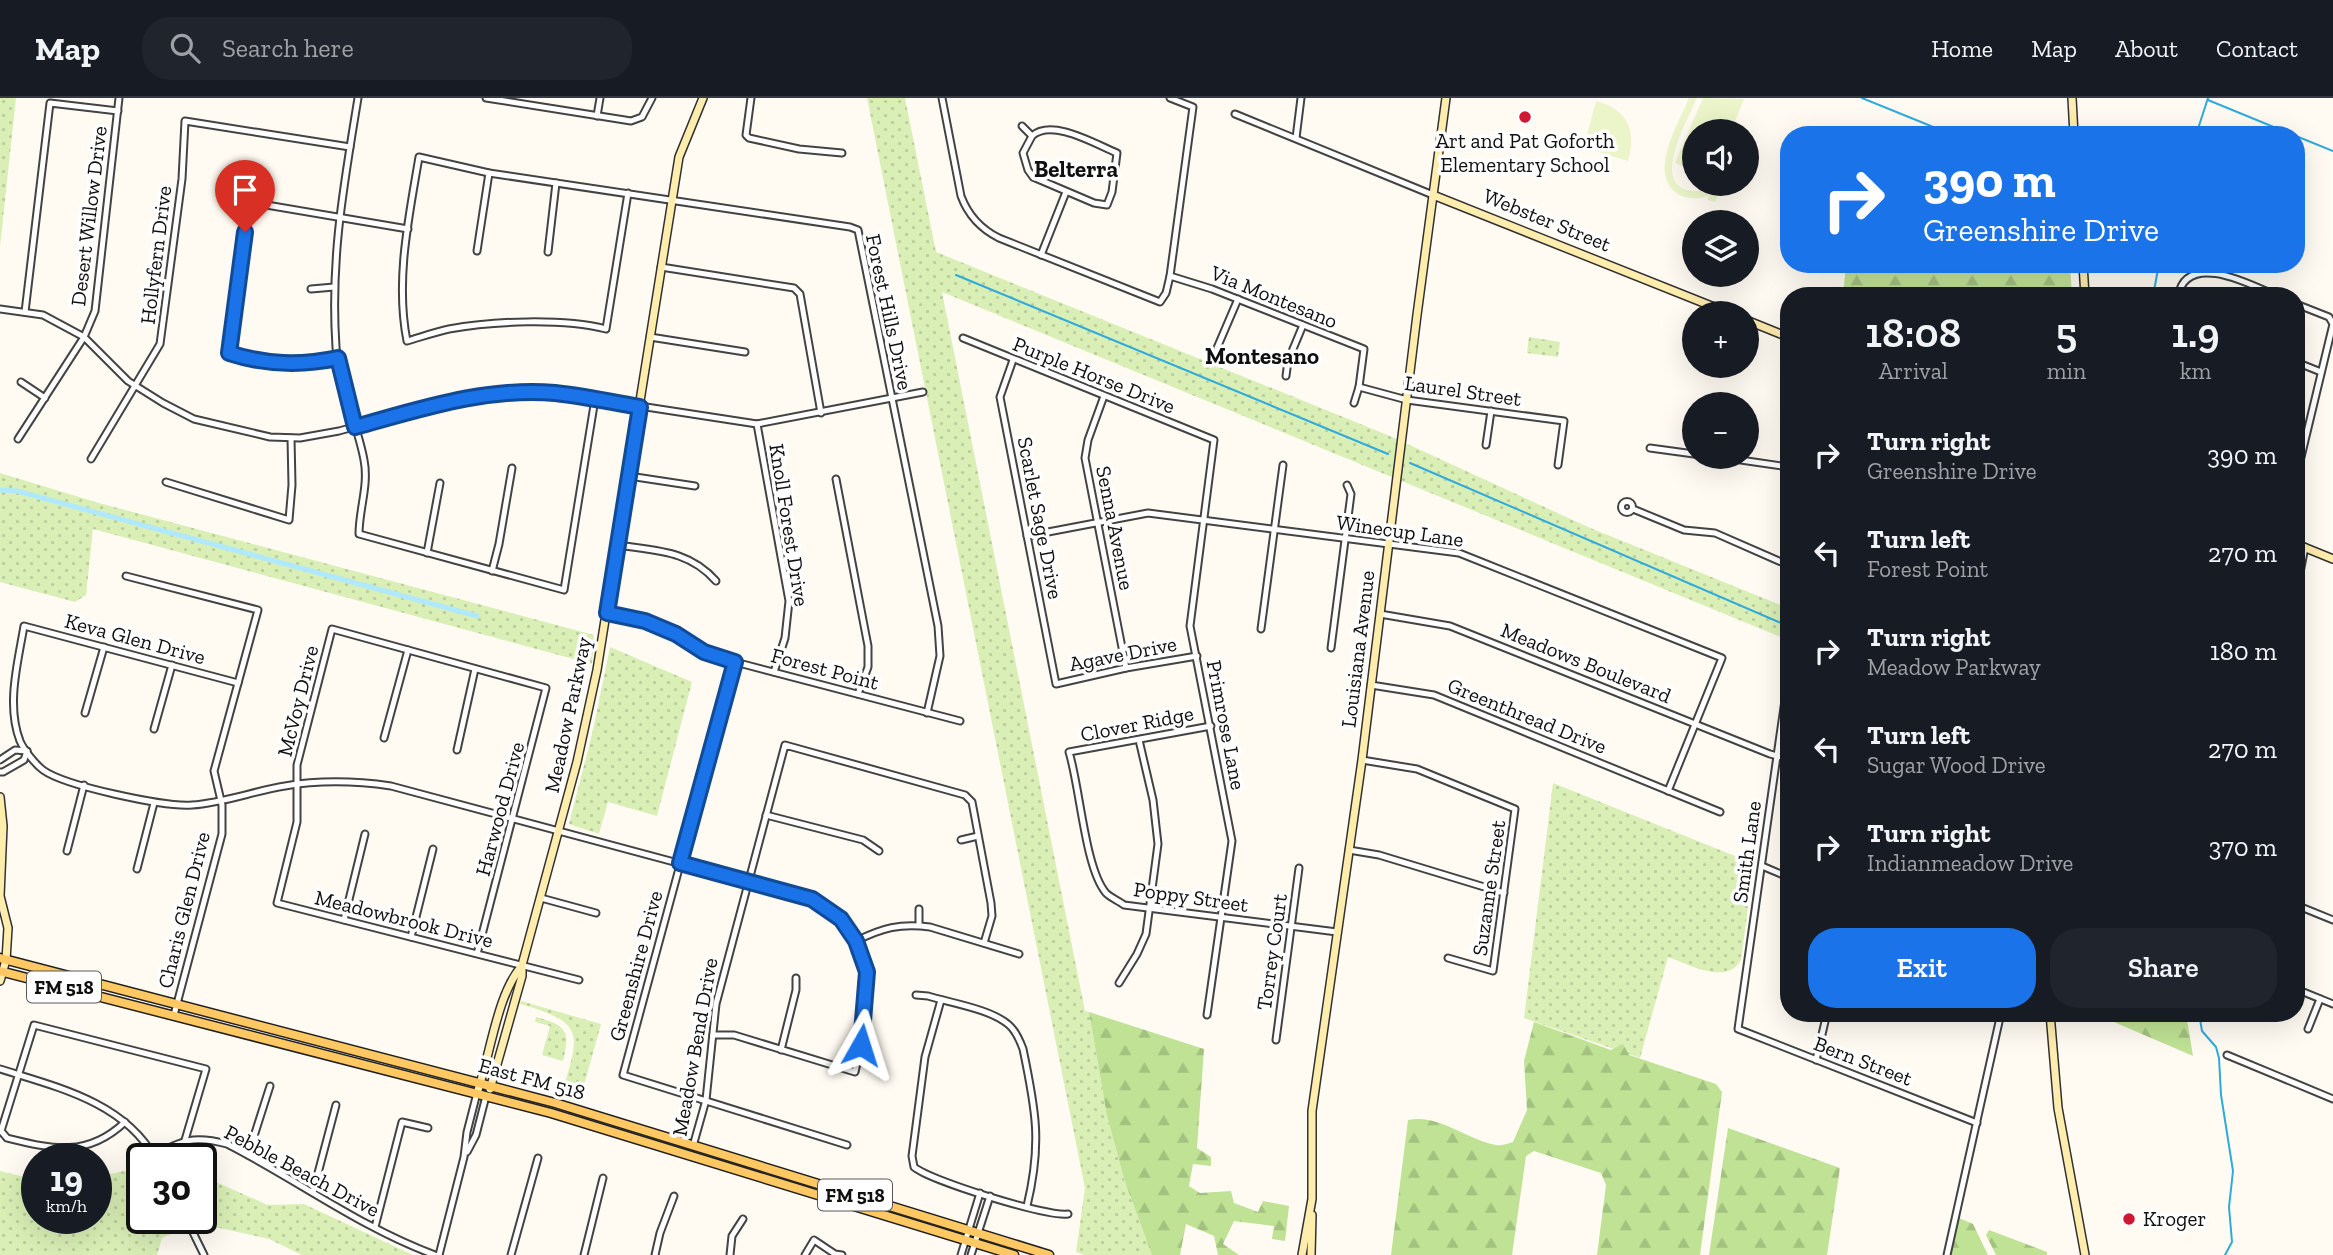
<!DOCTYPE html>
<meta charset="utf-8">
<style>
body{margin:0;font-family:"Zilla Slab",serif;background:#20242c;color:#f1f3f6;height:100vh;display:flex;flex-direction:column;font-size:26px;white-space:nowrap}
*{box-sizing:border-box;margin:0}
p{font-size:23px;color:#9ea1a6}
.icon{flex:none;width:38px;height:38px;fill:none;stroke:currentColor;stroke-width:2;stroke-linecap:round;stroke-linejoin:round}
.map{position:relative;flex:1;overflow:hidden}
.sheet{position:absolute;left:1780px;top:189px;width:525px;height:735px;display:flex;flex-direction:column;background:#171b24;border-radius:28px;box-shadow:0 7px 28px #0002}
.sheet>*{flex:none}
.top-card{position:absolute;left:1780px;top:28px;width:525px;height:147px;border-radius:28px;box-shadow:0 7px 28px #0002;background:#1a73e8;color:#fff;overflow:hidden}
.buttons{position:absolute;left:1682px;top:21px;display:grid;gap:14px}
.buttons a{display:grid;place-items:center;width:77px;height:77px;border-radius:50%;background:#171b24;box-shadow:0 7px 28px #0002;font-size:35px}
.speed{position:absolute;left:21px;top:1045px;display:flex;gap:14px;font-size:35px;font-weight:700;text-align:center}
.speed>*{display:grid;place-content:center;width:91px;height:91px;border-radius:50%;background:#171b24;box-shadow:0 7px 28px #0002;line-height:1}
.speed small{font-size:18px;font-weight:400}
.speed .limit{border:4px solid #111;border-radius:10px;background:#fff;color:#111}
.pin{position:absolute;display:grid;place-items:center;width:60px;height:60px;color:#fff;margin:-72px -30px;border-radius:50% 50% 50% 0;rotate:-45deg;box-shadow:0 0 7px #0007}
.pin .icon{rotate:45deg}
.me{position:absolute;width:77px;margin:-38px;rotate:6deg;stroke-linejoin:round;filter:drop-shadow(0 0 5px #0008)}
.turn{display:flex;align-items:center;gap:24px;height:147px;padding:0 28px;font-size:32px}
.turn .icon{width:91px;height:91px;stroke-width:2.5}
.turn b{display:block;font-size:49px;line-height:60px}
.eta{display:flex;justify-content:space-evenly;align-items:center;height:119px;text-align:center}
.eta b{font-size:42px;font-weight:600;line-height:49px}
.cta{display:flex;gap:14px;margin-top:auto;padding:14px 28px}
.cta a{flex:1;height:80px;border-radius:28px;background:#1a73e8;color:#fff;font-size:28px;font-weight:600;line-height:80px;text-align:center}
.cta a+a{background:#20242c;color:#f1f3f6}
ul{padding:0;list-style:none}
li{display:flex;align-items:center;gap:21px;height:98px;padding:0 28px}
li div{flex:1}
li b{display:block;font-size:26px}
li em{font-style:normal}
header{display:flex;align-items:center;gap:42px;box-sizing:border-box;height:98px;padding:0 35px;background:#171b24;border-bottom:2px solid #363941}
header strong{font-size:33px}
nav{display:flex;gap:38px;margin-inline-start:auto;font-size:24px}
.search{width:490px;height:63px;background:#20242c;display:flex;align-items:center;gap:18px;box-sizing:border-box;padding:0 24px;border-radius:28px;color:#9ea1a6;font-size:26px}
.map>svg:first-child{display:block}
.grass{fill:url(#grass-dots)}
.forest{fill:url(#forest-firs)}
.pitch{fill:#ebf5c9}
.lines{fill:none;stroke-linecap:round;stroke-linejoin:round}
.stream{stroke:#2faadd;stroke-width:2}
.canal{stroke:#b0e8fd;stroke-width:5}
.street-casing{stroke:#434343;stroke-width:9}
.secondary-casing{stroke:#323232;stroke-width:10}
.primary-casing{stroke:#212121;stroke-width:11}
.street{stroke:#fff;stroke-width:5}
.secondary{stroke:#ffedad;stroke-width:7}
.primary{stroke:#ffc862;stroke-width:8}
.route-casing{stroke:#114b97;stroke-width:18}
.route{stroke:#1a73e8;stroke-width:12}
.poi-dot{fill:#d11633;stroke:#fff;stroke-width:2.5}
.labels{text-anchor:middle;stroke-width:7;stroke-linejoin:round;paint-order:stroke}
.shield{fill:#fff;stroke:#585858;stroke-width:2}
.shield-label{font-size:19px;font-weight:bold;fill:#101010}
.poi-label{font-size:21px;fill:#101010;stroke:#fff}
.street-label{font-size:21px;fill:#101010;stroke:#fff}
.neighbourhood-label{font-size:23px;font-weight:bold;fill:#101010;stroke:#fff}
</style>
<header>
<strong>Map</strong>
<div class="search"><svg class="icon" aria-label="search" viewBox="0 0 24 24"><circle cx="10" cy="10" r="6"/><path d="M15 15l6 6"/></svg>Search here</div>
<nav><a>Home</a><a>Map</a><a>About</a><a>Contact</a></nav>
</header>
<div class="map">
<svg width="2333" height="1157" viewBox="0 0 2333 1157">
<defs>
<pattern id="grass-dots" width="8" height="8" patternUnits="userSpaceOnUse" patternTransform="scale(1.75)"><rect width="8" height="8" fill="#daefb6"/><path d="M2 2h.1M6 6h.1" fill="none" stroke="#bacc9b" stroke-width="1.8" stroke-linecap="round"/></pattern>
<pattern id="forest-firs" width="22" height="20" patternUnits="userSpaceOnUse" patternTransform="scale(1.75)"><rect width="22" height="20" fill="#bfe294"/><path d="M5 1l3.5 6h-7zM16 11l3.5 6h-7z" fill="#a3c17f"/></pattern>
</defs>
<rect width="100%" height="100%" fill="#fffbf2"/>
<g class="grass">
<path d="M0,0h16l-16,149z"/>
<path d="M867,0h38l31,154 454,184 198,91 200,81v32l-846,-348 143,719 4,1 18,104 18,66 27,73h-68l-8,-3 9,-64z"/>
<path d="M1529,239l31,5 -2,15 -31,-4z"/>
<path d="M0,375l99,30 495,132 -2,29 -499,-135 -7,66 -11,7 -75,-20z"/>
<path d="M610,549l82,35 -35,134 -49,-14 -9,32 -30,-10 24,-94z"/>
<path d="M1553,685l197,79 -6,40 4,5 -7,53c-14,26 -53,4 -73,-3l-28,101 -116,-40z"/>
<path d="M521,903l80,23 -22,79 -18,-5c16,-62 30,-74 -41,-94z"/>
<path d="M536,919c30,8 35,13 27,44l-21,-6 8,-29 -15,-4z"/>
<path d="M0,1073l37,9v38h59v-41l28,-6 18,5v42h59v-39h8l59,26 36,-1 109,51h-111l-33,-16 -72,-16 -35,15 -5,17h-157z"/>
</g>
<g class="forest">
<path d="M1846,166h224l2,32h-229z"/>
<path d="M1089,914l115,37 -7,99 14,9v9l-18,-2 -4,22 11,7 31,-2 3,12 24,9 5,-11 26,5 -4,35 -13,-2 2,-13 -40,-5 -11,23 16,11h-21l-4,-19 -28,-12 -6,31h-28l-27,-73 -18,-66z"/>
<path d="M2093,915h93l7,43z"/>
<path d="M1534,924l77,28 12,-6 6,11 87,29 6,8 -22,163h-103l9,-70 -5,-12 -67,-22 -8,5 -14,99h-121l17,-135c30,-7 61,21 89,25 5,1 12,-2 16,-3l14,-32 -3,-49z"/>
<path d="M1728,1030l112,40 -13,87h-118z"/>
<path d="M1959,1120l14,6 15,31h-37z"/>
<path d="M1989,1132l58,22v3h-51l-10,-20z"/>
</g>
<g class="pitch">
<path d="M1689,0h8c-9,21 -48,88 -5,93 12,2 19,-7 31,-7l-8,18 -7,-2 1,-5c-10,4 -21,5 -31,-1 -31,-20 1,-71 11,-96z"/>
<path d="M1703,0l41,1 -13,32h-37v39l-19,-7z"/>
<path d="M1596,3c31,8 41,29 32,60l-36,-11 -6,-11z"/>
</g>
<g class="lines">
<g class="stream">
<path d="M1862,0l91,37"/>
<path d="M2208,2l85,35"/>
<path d="M2196,37l12,-37"/>
<path d="M2296,38l37,15"/>
<path d="M956,177l432,179"/>
<path d="M2153,198l6,-32"/>
<path d="M1410,365l378,163"/>
<path d="M2199,915l3,18 14,16 3,11 2,37 12,76 -4,36 3,35 -7,13"/>
</g>
<path class="canal" d="M0,392l17,1 460,125"/>
<g class="street-casing">
<g id="street">
<path d="M358,0c-14,86 -28,161 -22,249 2,38 21,75 28,113 5,25 -5,49 -5,74l205,56 31,-191"/>
<path d="M486,0l145,23 11,-4 10,-19"/>
<path d="M751,0l-5,37 3,3 50,11 43,4"/>
<path d="M942,0l19,98c7,19 20,33 38,42l161,64 6,-9 4,-17 23,-169 -23,-9"/>
<path d="M1235,16l198,81"/>
<path d="M597,18l3,-18"/>
<path d="M1022,28l10,10 -9,17 5,17 5,7 61,26 13,2 5,-13 5,-39c-22,-9 -65,-35 -85,-17"/>
<path d="M1296,40l5,-40"/>
<path d="M628,95l-22,136c-44,-11 -113,-8 -157,0 -14,3 -28,8 -42,12 -12,-61 2,-124 12,-184l70,16 361,54 8,3 80,396 2,30 -13,57"/>
<path d="M477,153l12,-78"/>
<path d="M548,154l8,-69"/>
<path d="M1041,157l25,-63"/>
<path d="M661,169l133,21 6,6 21,119"/>
<path d="M1170,178l42,13 152,60 -5,38 -5,16"/>
<path d="M311,191l23,-2"/>
<path d="M2178,198c9,-46 74,-11 99,0"/>
<path d="M2296,206l33,13 4,7 -37,154"/>
<path d="M0,211l43,6 41,22 44,44 35,22 31,16 76,18 30,1 39,-7 102,-28 74,-10h40l202,31 166,-32"/>
<path d="M25,214l25,-209 68,8"/>
<path d="M650,239l95,15"/>
<path d="M963,240l251,102 -24,186 42,215 -25,174"/>
<path d="M1217,250l21,-49"/>
<path d="M338,260c-38,8 -72,7 -109,-5l20,-151 159,27"/>
<path d="M1013,262l-13,37 56,287 70,-16 71,-12"/>
<path d="M2296,264l25,10"/>
<path d="M1286,278l2,-15 15,-36"/>
<path d="M21,284l24,16"/>
<path d="M1359,289l48,13 157,21 -6,44"/>
<path d="M1104,298l-16,44 -3,18 41,210"/>
<path d="M757,326l32,177 -4,37 -11,34"/>
<path d="M18,341l66,-102 11,-26 24,-213"/>
<path d="M1486,347l5,-34"/>
<path d="M1650,350l44,6"/>
<path d="M1720,359l68,10"/>
<path d="M91,361l69,-115 22,-165 3,-58 165,26"/>
<path d="M629,378l66,10"/>
<path d="M836,381l32,167v21l-10,27"/>
<path d="M166,384l123,38 3,-35 -1,-47"/>
<circle cx="1627" cy="409" r="5.5"/>
<path d="M1633,411l51,21 31,3 73,32"/>
<path d="M1027,438l121,-23 311,40 263,105 -54,133"/>
<path d="M618,447c38,6 71,5 98,36"/>
<path d="M427,455l13,-70"/>
<path d="M492,473l7,-27 13,-76"/>
<path d="M126,478l132,34 -44,161 8,34v29l-48,181"/>
<path d="M2296,495l9,-46"/>
<path d="M607,515l38,8 31,13 28,18 31,10 225,59"/>
<path d="M1380,516l70,12 320,128 18,5"/>
<path d="M1261,531l22,-164"/>
<path d="M1331,550l20,-154 -4,-9"/>
<path d="M735,564l-112,413 224,70"/>
<path d="M1788,581l-50,350 239,94"/>
<path d="M238,585l-214,-57c-6,36 -18,79 -4,115 4,9 15,23 23,29 22,16 121,37 149,35 31,-2 62,-14 93,-19 35,-6 71,-5 106,0l421,113 29,20 15,22 11,31 -6,73 -6,27 -121,-37h-21"/>
<path d="M1371,587l63,10 286,117"/>
<path d="M85,615l19,-66"/>
<path d="M1211,628l-142,26c11,35 16,117 37,141 5,5 13,8 18,12l213,27"/>
<path d="M154,631l18,-64"/>
<path d="M384,640l24,-88"/>
<path d="M457,652l18,-81"/>
<path d="M0,662l15,-10 12,1"/>
<path d="M1362,662l55,9 98,40 -22,162 -45,-13"/>
<path d="M0,674h3l21,-12 3,-9"/>
<path d="M766,717l97,25 16,11"/>
<path d="M961,742l17,-4"/>
<path d="M1349,752l30,5 125,38"/>
<path d="M67,753l17,-66"/>
<path d="M1762,768l26,11"/>
<path d="M137,771l17,-66"/>
<path d="M541,800l55,15"/>
<path d="M2296,807l37,15"/>
<path d="M344,822l21,-86"/>
<path d="M919,827v-16"/>
<path d="M411,839l22,-88"/>
<path d="M856,843c26,-13 44,-18 74,-14l89,27"/>
<path d="M477,856l69,-266 -214,-59 -35,136v57l-20,81 302,77"/>
<path d="M1119,885l18,-29 9,-20 12,-90 -5,-44 -14,-60"/>
<path d="M2296,891l37,15"/>
<path d="M916,897l12,1c23,7 63,13 81,29 7,6 11,16 14,24 13,62 19,95 4,157"/>
<path d="M941,902l-16,57 -13,99 2,11c17,14 133,50 154,47"/>
<path d="M2308,931l12,-30"/>
<path d="M1276,942l23,-172"/>
<path d="M781,952l15,-60v-12"/>
<path d="M2227,957l106,44"/>
<path d="M1816,962l11,-47"/>
<path d="M0,971c57,18 124,33 155,89"/>
<path d="M125,1024c-38,36 -73,27 -118,16l-6,-7 33,-106 172,44 -21,71"/>
<path d="M693,1048l13,-46 10,-96 69,-259 180,50 7,7 19,101 1,13 -8,27"/>
<path d="M467,1054l9,-17 10,-39"/>
<path d="M248,1057l22,-69"/>
<path d="M153,1058c29,-16 41,-21 74,-12 69,35 134,84 208,111"/>
<path d="M313,1094l23,-87"/>
<path d="M186,1120l18,37"/>
<path d="M375,1129l27,-105 26,6"/>
<path d="M439,1157l25,-98 3,-25 10,-39"/>
<path d="M511,1157l27,-97"/>
<path d="M584,1157l19,-77"/>
<path d="M655,1157l5,-22 14,-37"/>
<path d="M730,1157l2,-19 11,-17"/>
<path d="M805,1157l9,-15 21,14 7,1"/>
<path d="M961,1157l19,-62"/>
<path d="M971,1157l19,-59"/>
<path d="M1947,1157l54,-242"/>
</g>
</g>
<g class="secondary-casing">
<g id="secondary">
<path d="M2072,0l2,37"/>
<path d="M1433,97l296,118"/>
<path d="M2083,166l2,32"/>
<path d="M1746,222l42,17"/>
<path d="M2296,446l37,15"/>
<path d="M0,699l3,29 -3,70 8,32 -2,32 -6,21"/>
<path d="M2050,915l8,95 27,147"/>
<path d="M490,991l32,-113v-11l55,-203 20,-92 82,-513 24,-59"/>
<path d="M477,995c13,-36 20,-100 45,-127"/>
<path d="M1302,1157l10,-56v-88l50,-351 55,-445 29,-217"/>
<path d="M1311,1157l1,-40"/>
</g>
</g>
<g class="primary-casing">
<g id="primary">
<path d="M0,860l555,145 494,152"/>
<path d="M0,873l551,142 463,142"/>
</g>
</g>
<use href="#street" class="street"/>
<use href="#secondary" class="secondary"/>
<use href="#primary" class="primary"/>
</g>
<g class="lines">
<g class="route-casing">
<path id="route" d="M245,134l-16,121c37,12 71,13 109,5l17,69c66,-18 131,-40 200,-34 28,3 57,9 85,14l-33,206 38,8 31,13 28,18 31,10 -55,201 132,36 29,20 15,22 11,31 -6,73"/>
</g>
<use href="#route" class="route"/>
</g>
<g class="poi-dot">
<circle cx="1525" cy="19" r="7"/>
<circle cx="2129" cy="1121" r="7"/>
</g>
<g class="labels">
<g class="shield">
<rect x="27" y="873.5" width="74" height="31" rx="5"/>
<rect x="818" y="1081.5" width="74" height="31" rx="5"/>
</g>
<g class="shield-label">
<text x="64" y="896">FM 518</text>
<text x="855" y="1104">FM 518</text>
</g>
<g class="poi-label">
<text x="1525" y="50">Art and Pat Goforth<tspan x="1525" dy="24">Elementary School</tspan></text>
<text x="2143" y="1128" text-anchor="start">Kroger</text>
</g>
<g class="street-label">
<text transform="translate(89 118) rotate(-83)" y="7">Desert Willow Drive</text>
<text transform="translate(1547 122) rotate(22)" y="7">Webster Street</text>
<text transform="translate(156 157) rotate(-83)" y="7">Hollyfern Drive</text>
<text transform="translate(1274 199) rotate(22)" y="7">Via Montesano</text>
<text transform="translate(889 214) rotate(78)" y="7">Forest Hills Drive</text>
<text transform="translate(1094 277) rotate(22)" y="7">Purple Horse Drive</text>
<text transform="translate(1463 293) rotate(8)" y="7">Laurel Street</text>
<text transform="translate(1040 420) rotate(79)" y="7">Scarlet Sage Drive</text>
<text transform="translate(789 427) rotate(81)" y="7">Knoll Forest Drive</text>
<text transform="translate(1115 430) rotate(79)" y="7">Senna Avenue</text>
<text transform="translate(1400 433) rotate(8)" y="7">Winecup Lane</text>
<text transform="translate(135 541) rotate(15)" y="7">Keva Glen Drive</text>
<text transform="translate(1358 551) rotate(-83)" y="7">Louisiana Avenue</text>
<text transform="translate(1123 556) rotate(-11)" y="7">Agave Drive</text>
<text transform="translate(1586 565) rotate(22)" y="7">Meadows Boulevard</text>
<text transform="translate(825 571) rotate(15)" y="7">Forest Point</text>
<text transform="translate(298 603) rotate(-76)" y="7">McVoy Drive</text>
<text transform="translate(568 617) rotate(-78)" y="7">Meadow Parkway</text>
<text transform="translate(1527 618) rotate(22)" y="7">Greenthread Drive</text>
<text transform="translate(1137 626) rotate(-11)" y="7">Clover Ridge</text>
<text transform="translate(1226 627) rotate(79)" y="7">Primrose Lane</text>
<text transform="translate(500 711) rotate(-75)" y="7">Harwood Drive</text>
<text transform="translate(1747 754) rotate(-82)" y="7">Smith Lane</text>
<text transform="translate(1489 790) rotate(-82)" y="7">Suzanne Street</text>
<text transform="translate(1191 799) rotate(8)" y="7">Poppy Street</text>
<text transform="translate(184 812) rotate(-76)" y="7">Charis Glen Drive</text>
<text transform="translate(404 821) rotate(14)" y="7">Meadowbrook Drive</text>
<text transform="translate(1272 854) rotate(-82)" y="7">Torrey Court</text>
<text transform="translate(636 868) rotate(-75)" y="7">Greenshire Drive</text>
<text transform="translate(695 949) rotate(-80)" y="7">Meadow Bend Drive</text>
<text transform="translate(1863 963) rotate(21)" y="7">Bern Street</text>
<text transform="translate(532 981) rotate(15)" y="7">East FM 518</text>
<text transform="translate(302 1073) rotate(28)" y="7">Pebble Beach Drive</text>
</g>
<g class="neighbourhood-label">
<text x="1076" y="79">Belterra</text>
<text x="1262" y="266">Montesano</text>
</g>
</g>
</svg>
<div class="buttons">
<a><svg class="icon" aria-label="sound" viewBox="0 0 24 24"><path d="M4 9h4l5-4v14l-5-4H4zM17 9q2 3 0 6"/></svg></a>
<a><svg class="icon" aria-label="layers" viewBox="0 0 24 24"><path d="M12 4l9 5-9 5-9-5zM3 14l9 5 9-5"/></svg></a>
<a>+</a>
<a>−</a>
</div>
<div class="speed"><div>19<small>km/h</small></div><div class="limit">30</div></div>
<div class="pin" style="left:245px;top:134px;background:#d93025"><svg class="icon" aria-label="arrive" viewBox="0 0 24 24"><path d="M6 21V4h12l-3 4 3 4H6"/></svg></div>
<svg class="me" style="left:861px;top:947px" viewBox="-20 -20 40 40"><path d="M0-17L14 15 0 8-14 15z" fill="#1a73e8" stroke="#fff" stroke-width="4"/></svg>
<div class="top-card">
<div class="turn"><svg class="icon" aria-label="right" viewBox="0 0 24 24"><path d="M7 20v-9h11M14 6l5 5-5 5"/></svg><div><b>390 m</b>Greenshire Drive</div></div>
</div>
<section class="sheet">
<div class="eta">
<div><b>18:08</b><p>Arrival</p></div>
<div><b>5</b><p>min</p></div>
<div><b>1.9</b><p>km</p></div>
</div>
<ul>
<li><svg class="icon" aria-label="right" viewBox="0 0 24 24"><path d="M7 20v-9h11M14 6l5 5-5 5"/></svg><div><b>Turn right</b><p>Greenshire Drive</p></div><em>390 m</em></li>
<li><svg class="icon" aria-label="left" viewBox="0 0 24 24"><path d="M17 20v-9H6M10 6l-5 5 5 5"/></svg><div><b>Turn left</b><p>Forest Point</p></div><em>270 m</em></li>
<li><svg class="icon" aria-label="right" viewBox="0 0 24 24"><path d="M7 20v-9h11M14 6l5 5-5 5"/></svg><div><b>Turn right</b><p>Meadow Parkway</p></div><em>180 m</em></li>
<li><svg class="icon" aria-label="left" viewBox="0 0 24 24"><path d="M17 20v-9H6M10 6l-5 5 5 5"/></svg><div><b>Turn left</b><p>Sugar Wood Drive</p></div><em>270 m</em></li>
<li><svg class="icon" aria-label="right" viewBox="0 0 24 24"><path d="M7 20v-9h11M14 6l5 5-5 5"/></svg><div><b>Turn right</b><p>Indianmeadow Drive</p></div><em>370 m</em></li>
</ul>
<div class="cta"><a>Exit</a><a>Share</a></div>
</section>
</div>
